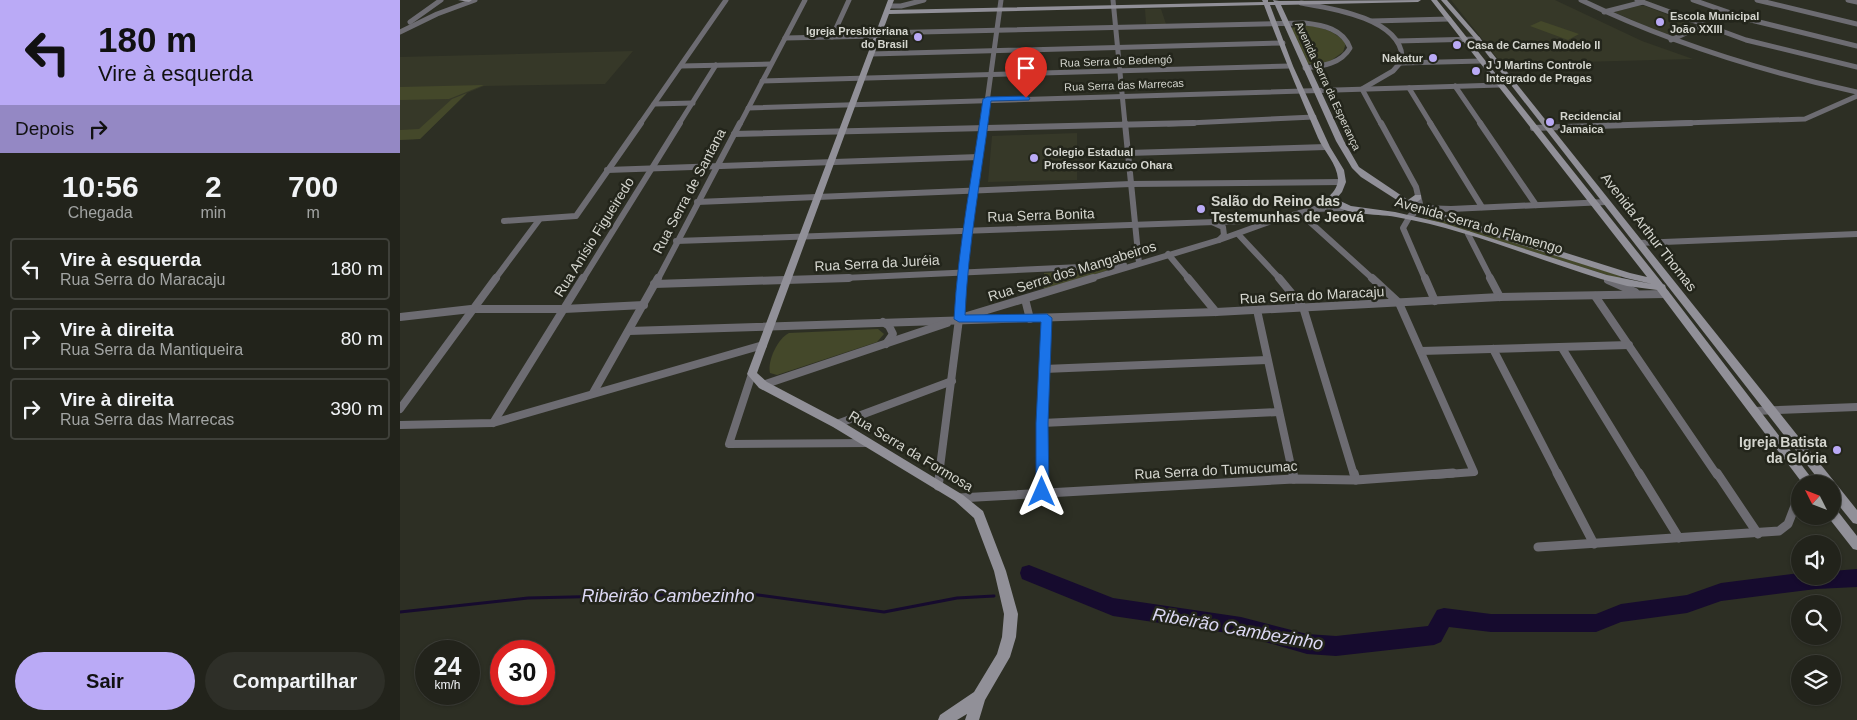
<!DOCTYPE html>
<html lang="pt">
<meta charset="utf-8">
<style>
body{margin:0;font-family:Helvetica,sans-serif;background:#2e2f28;color:#f1f3f6;height:100vh;display:flex;flex-direction:column;font-size:19px;white-space:nowrap}
*{box-sizing:border-box;margin:0}
p{font-size:16px;color:#a2a4a3}
.icon{flex:none;width:28px;height:28px;fill:none;stroke:currentColor;stroke-width:2;stroke-linecap:round;stroke-linejoin:round}
.map{position:relative;flex:1;overflow:hidden}
.panel{display:flex;flex-direction:column;background:#22231b;width:400px}
.panel>*{flex:none}
.hud{background:#baaaf6;color:#111;overflow:hidden}
.needle{width:32px;rotate:312deg}
.buttons{position:absolute;left:1391px;top:475px;display:grid;gap:10px}
.buttons a{display:grid;place-items:center;width:50px;height:50px;border-radius:50%;background:#22231b;box-shadow:0 1px 4px #0004,0 0 0 1px #3f403a;font-size:25px}
.speed{position:absolute;left:15px;top:640px;display:flex;gap:10px;font-size:25px;font-weight:700;text-align:center}
.speed>*{display:grid;place-content:center;width:65px;height:65px;border-radius:50%;background:#22231b;box-shadow:0 1px 4px #0004,0 0 0 1px #3f403a;line-height:1}
.speed small{font-size:12px;font-weight:400}
.speed .limit{border:8px solid #d22;background:#fff;color:#111}
.pin{position:absolute;display:grid;place-items:center;width:42px;height:42px;color:#fff;margin:-51px -21px;border-radius:50% 50% 50% 0;rotate:-45deg;box-shadow:0 0 5px #0007}
.pin .icon{rotate:45deg}
.me{position:absolute;width:55px;margin:-28px;rotate:0deg;stroke-linejoin:round;filter:drop-shadow(0 0 4px #0008)}
.turn{display:flex;align-items:center;gap:18px;height:105px;padding:0 15px;font-size:22px}
.turn .icon{width:65px;height:65px;stroke-width:2.5}
.turn b{display:block;font-size:35px;line-height:42px}
.then{display:flex;align-items:center;height:48px;padding:0 15px;background:#0003;gap:10px;font-size:19px}
.eta{display:flex;justify-content:space-evenly;align-items:center;height:85px;text-align:center}
.eta b{font-size:30px;font-weight:700;line-height:35px}
.primary-button{display:flex;gap:10px;margin-top:auto;padding:10px 15px}
.primary-button a{flex:1;height:58px;border-radius:30px;background:#baaaf6;color:#111;font-size:20px;font-weight:700;line-height:58px;text-align:center}
.primary-button a+a{background:#2e2f28;color:#f1f3f6}
ul{padding:0;list-style:none}
li{display:flex;align-items:center;gap:15px;height:62px;margin:0 10px 8px;padding:0 5px;border:2px solid #3f403a;border-radius:5px}
li div{flex:1}
li b{display:block;font-size:19px}
li em{font-style:normal}
main{display:flex;flex:1;min-height:0}
.map>svg:first-child{display:block}
.built{fill:#363828}
.green{fill:#44482a}
.lines{fill:none;stroke-linecap:round;stroke-linejoin:round}
.stream{stroke:#160b2e;stroke-width:3}
.river{fill:#160b2e;fill-rule:evenodd}
.street-far3{stroke:#6d6c72;stroke-width:5}
.street-far2{stroke:#6d6c72;stroke-width:6}
.street-far1{stroke:#6d6c72;stroke-width:8}
.street{stroke:#6d6c72;stroke-width:9}
.secondary{fill:#919098;fill-rule:evenodd}
.route{fill:#1a73e8;stroke:#114b97}
.poi-dot{fill:#baaaf6;stroke:#23251b;stroke-width:2}
.labels{text-anchor:middle;stroke-width:5;stroke-linejoin:round;paint-order:stroke}
.far-poi-label{font-size:11px;font-weight:bold;fill:#d4d5ce;stroke:#23251b;text-anchor:start}
.far-street-label{font-size:11px;fill:#d4d5ce;stroke:#23251b}
.street-label{font-size:14px;fill:#d4d5ce;stroke:#23251b}
.poi-label{font-size:14px;font-weight:bold;fill:#d4d5ce;stroke:#23251b;text-anchor:start}
.near-water-label{font-size:18px;font-style:italic;fill:#ddd9f5;stroke:#23251b}
</style>
<main>
<section class="panel">
<div class="hud">
<div class="turn"><svg class="icon" aria-label="left" viewBox="0 0 24 24"><path d="M17 20v-9H6M10 6l-5 5 5 5"/></svg><div><b>180 m</b>Vire à esquerda</div></div>
<div class="then">Depois<svg class="icon" aria-label="right" viewBox="0 0 24 24"><path d="M7 20v-9h11M14 6l5 5-5 5"/></svg></div>
</div>
<div class="eta">
<div><b>10:56</b><p>Chegada</p></div>
<div><b>2</b><p>min</p></div>
<div><b>700</b><p>m</p></div>
</div>
<ul>
<li><svg class="icon" aria-label="left" viewBox="0 0 24 24"><path d="M17 20v-9H6M10 6l-5 5 5 5"/></svg><div><b>Vire à esquerda</b><p>Rua Serra do Maracaju</p></div><em>180 m</em></li>
<li><svg class="icon" aria-label="right" viewBox="0 0 24 24"><path d="M7 20v-9h11M14 6l5 5-5 5"/></svg><div><b>Vire à direita</b><p>Rua Serra da Mantiqueira</p></div><em>80 m</em></li>
<li><svg class="icon" aria-label="right" viewBox="0 0 24 24"><path d="M7 20v-9h11M14 6l5 5-5 5"/></svg><div><b>Vire à direita</b><p>Rua Serra das Marrecas</p></div><em>390 m</em></li>
</ul>
<div class="primary-button"><a>Sair</a><a>Compartilhar</a></div>
</section>
<div class="map">
<svg width="1457" height="720" viewBox="0 0 1457 720">
<rect width="100%" height="100%" fill="#2d2f24"/>
<g class="built">
<path d="M1051,0h104l87,41 51,18 -191,5z"/>
<path d="M1238,6h7l51,20 -25,11 -57,-25z"/>
<path d="M745,9h16l5,15h-20z"/>
<path d="M233,51l-28,33 -121,2 -17,7 -47,46 -20,1v-83z"/>
<path d="M677,133v47l-89,2 4,-46z"/>
</g>
<g class="green">
<path d="M1141,21l38,13 -11,6 -38,-14z"/>
<path d="M906,25c16,2 28,6 40,18l-3,9 -14,10 -22,2 -16,-36z"/>
<path d="M84,85l-35,14 -49,1v-13z"/>
<path d="M67,93l-47,46 -20,1v-10l19,-1 33,-30z"/>
<path d="M1026,215l195,61 -1,3 -195,-61 -1,-2z"/>
<path d="M715,268l-71,22v-17z"/>
<path d="M478,329l6,5 -7,8 -100,33 -7,-2c-3,-12 8,-35 19,-40z"/>
</g>
<g class="lines">
<path class="stream" d="M0,612l128,-14 215,-5 141,19 73,-14 37,-2"/>
<path class="river" d="M629,565l84,33 128,19 66,17 29,2 92,-10 9,-16 7,-2 47,6h105l25,-10 66,-9 34,-12 79,-10v3h32v-5l25,-2v18l-41,2 -95,12 -34,12 -66,9 -25,10h-105l-42,-5 -8,15 -7,3 -98,11 -29,-2 -66,-19 -128,-19 -91,-37 -2,-6 2,-6z"/>
<g class="street-far3">
<path d="M713,0l12,124"/>
<path d="M1181,0c89,43 180,71 276,92"/>
<path d="M1237,0l109,40 111,27"/>
<path d="M1293,0l58,20 106,26"/>
<path d="M1357,0l100,24"/>
<path d="M1448,0l9,2"/>
<path d="M901,3c29,5 98,15 101,53l-2,7 -7,8 -31,18 19,35"/>
<path d="M489,6h12l23,-6"/>
<path d="M1204,12l39,-10"/>
<path d="M972,21l77,-2"/>
<path d="M10,22l31,-22"/>
<path d="M0,32l37,-18 38,-14"/>
<path d="M478,33l427,-10c18,2 38,6 45,25 -9,16 -28,18 -45,20"/>
<path d="M432,37l17,-37"/>
<path d="M385,38l92,-2"/>
<path d="M1271,40l30,-14"/>
<path d="M997,41l81,-2"/>
<path d="M471,54l412,-11"/>
<path d="M1000,63l82,-2"/>
<path d="M281,66l90,-2"/>
<path d="M362,81l528,-15"/>
<path d="M1055,86l26,38"/>
<path d="M1009,88l22,36"/>
<path d="M254,104l39,-1"/>
<path d="M348,108l752,-23"/>
<path d="M240,124l86,-124"/>
<path d="M279,124l37,-59"/>
<path d="M340,124l65,-124"/>
<path d="M584,124l17,-124"/>
<path d="M768,124l146,-7"/>
<path d="M1254,124l151,-5 52,-23"/>
</g>
<g class="street-far2">
<path d="M725,123l14,140"/>
<path d="M981,123l35,64 5,21 -11,8 -7,12 22,51"/>
<path d="M1030,123l52,84"/>
<path d="M1080,123l56,82"/>
<path d="M1133,128l158,-5"/>
<path d="M334,134l460,-11"/>
<path d="M728,153l198,-6"/>
<path d="M207,170l372,-13"/>
<path d="M297,202l434,-18 211,-2"/>
<path d="M1021,208l30,1 155,-7"/>
<path d="M900,213l73,66"/>
<path d="M104,221l72,-5 65,-93"/>
<path d="M812,222l11,5 1,8 -5,5"/>
<path d="M838,234l42,45"/>
<path d="M1068,234l23,45"/>
<path d="M276,241l599,-21 40,-11 27,-1"/>
<path d="M1239,243l218,-9"/>
<path d="M768,254l21,25"/>
<path d="M95,279l44,-59"/>
<path d="M183,279l97,-156"/>
<path d="M258,279l82,-156"/>
<path d="M422,279l302,-14"/>
<path d="M561,279l23,-156"/>
<path d="M689,279l130,-39 50,-18"/>
</g>
<g class="street-far1">
<path d="M788,278l28,34"/>
<path d="M879,278l24,29 51,168"/>
<path d="M972,278l27,25 75,169 -40,3"/>
<path d="M1025,278l10,23"/>
<path d="M1090,278l10,19"/>
<path d="M1208,280l27,12"/>
<path d="M254,284l195,-6"/>
<path d="M1195,296l122,179"/>
<path d="M625,299l5,20"/>
<path d="M857,310l36,165"/>
<path d="M567,316l126,-38"/>
<path d="M0,317l71,-8h93l80,-4"/>
<path d="M483,322l6,4 4,8 -7,10"/>
<path d="M229,331l587,-19 284,-15 165,-3"/>
<path d="M1162,348l78,127"/>
<path d="M1093,349l65,126"/>
<path d="M1021,351l208,-6"/>
<path d="M644,369l223,-9"/>
<path d="M352,374l-23,70 139,-1"/>
<path d="M363,385l184,-62"/>
<path d="M193,393l65,-115"/>
<path d="M0,409l96,-131"/>
<path d="M1354,411l103,-4"/>
<path d="M93,423l90,-145"/>
<path d="M642,423l237,-11"/>
<path d="M437,424l115,-43"/>
<path d="M0,425l93,-2 270,-78"/>
<path d="M539,475l20,-156 3,-41"/>
<path d="M642,475l5,-157"/>
</g>
<g class="street">
<path d="M642,473v20"/>
<path d="M893,473l1,6"/>
<path d="M954,473l2,7"/>
<path d="M1157,473l37,71"/>
<path d="M1239,473l40,65"/>
<path d="M1317,473l41,61"/>
<path d="M538,486l2,-13"/>
<path d="M559,498l335,-19 62,1 97,-7"/>
<path d="M1138,547l241,-16 9,-7 12,-31"/>
</g>
<g class="secondary">
<path d="M58,0h14l-3,2z"/>
<path d="M488,0h6l-4,10 373,-8 -1,-2h6v2h6l-1,-2 6,1 142,-1 -3,2 -137,3 63,136 15,26 49,33 7,-5h6v4l-7,5 6,3 210,66 17,4 -216,-277h6l226,284 2,1 1,3 150,196h-13l-146,-194 -30,-4 -26,-7c-68,-21 -135,-50 -205,-62 -21,-4 -54,0 -69,-18 5,-6 11,-11 11,-20 -1,-15 -14,-28 -20,-41 -19,-44 -37,-88 -54,-133l-375,9 -132,359 10,9 74,39 122,74 20,16 23,60 12,43 -2,23 -6,20 -25,43 -6,20h-14l2,-6 -10,6h-19l2,-5 34,-23 23,-38 5,-17 2,-23 -10,-43 -20,-53 -19,-17 -122,-74 -74,-39 -12,-14zM870,5h5l61,136 16,27 9,9 39,25v3h5l9,6 212,67 26,6 -45,-9 -164,-52 -48,-11 -44,-6 -15,-7 6,-7 4,-10 -2,-12 -14,-23 -37,-81z"/>
<path d="M1041,0h6l33,38 377,472v14l-4,-1 -21,-26v-13h-10l-346,-444z"/>
<path d="M1432,508l4,1 21,27v14l-4,-1 -25,-32 4,-1z"/>
</g>
</g>
<path class="route" d="M626,96l4,2 -1,2 -38,1c-9,71 -23,143 -26,214l82,-1 5,4 -4,105 1,69 -7,6 -6,-6v-69l5,-101h-82l-5,-3c4,-74 19,-147 29,-220l4,-2z"/>
<g class="poi-dot">
<circle cx="1260" cy="22" r="5"/>
<circle cx="518" cy="37" r="5"/>
<circle cx="1057" cy="45" r="5"/>
<circle cx="1033" cy="58" r="5"/>
<circle cx="1076" cy="71" r="5"/>
<circle cx="1150" cy="122" r="5"/>
<circle cx="634" cy="158" r="5"/>
<circle cx="801" cy="209" r="5"/>
<circle cx="1437" cy="450" r="5"/>
</g>
<g class="labels">
<g class="far-poi-label">
<text x="1270" y="20">Escola Municipal<tspan x="1270" dy="13">João XXIII</tspan></text>
<text x="508" y="35" text-anchor="end">Igreja Presbiteriana<tspan x="508" dy="13">do Brasil</tspan></text>
<text x="1067" y="49">Casa de Carnes Modelo II</text>
<text x="1023" y="62" text-anchor="end">Nakatur</text>
<text x="1086" y="69">J J Martins Controle<tspan x="1086" dy="13">Integrado de Pragas</tspan></text>
<text x="1160" y="120">Recidencial<tspan x="1160" dy="13">Jamaica</tspan></text>
<text x="644" y="156">Colegio Estadual<tspan x="644" dy="13">Professor Kazuco Ohara</tspan></text>
</g>
<g class="far-street-label">
<text transform="translate(716 61) rotate(-2)" y="4">Rua Serra do Bedengó</text>
<text transform="translate(724 85) rotate(-2)" y="4">Rua Serra das Marrecas</text>
<text transform="translate(928 86) rotate(65)" y="4">Avenida Serra da Esperança</text>
</g>
<g class="street-label">
<text transform="translate(289 191) rotate(-62)" y="5">Rua Serra de Santana</text>
<text transform="translate(641 215) rotate(-2)" y="5">Rua Serra Bonita</text>
<text transform="translate(1079 225) rotate(16)" y="5">Avenida Serra do Flamengo</text>
<text transform="translate(1249 232) rotate(52)" y="5">Avenida Arthur Thomas</text>
<text transform="translate(194 237) rotate(-58)" y="5">Rua Anísio Figueiredo</text>
<text transform="translate(477 263) rotate(-3)" y="5">Rua Serra da Juréia</text>
<text transform="translate(672 271) rotate(-17)" y="5">Rua Serra dos Mangabeiros</text>
<text transform="translate(912 295) rotate(-3)" y="5">Rua Serra do Maracaju</text>
<text transform="translate(511 451) rotate(31)" y="5">Rua Serra da Formosa</text>
<text transform="translate(816 470) rotate(-3)" y="5">Rua Serra do Tumucumac</text>
</g>
<g class="poi-label">
<text x="811" y="206">Salão do Reino das<tspan x="811" dy="16">Testemunhas de Jeová</tspan></text>
<text x="1427" y="447" text-anchor="end">Igreja Batista<tspan x="1427" dy="16">da Glória</tspan></text>
</g>
<g class="near-water-label">
<text x="268" y="602">Ribeirão Cambezinho</text>
<text transform="translate(838 629) rotate(10)" y="6">Ribeirão Cambezinho</text>
</g>
</g>
</svg>
<div class="buttons">
<a><svg class="needle" viewBox="-14 -14 28 28"><path d="M0-13l5 13h-10z" fill="#e53935"/><path d="M0 13l5-13h-10z" fill="#a2a4a3"/></svg></a>
<a><svg class="icon" aria-label="sound" viewBox="0 0 24 24"><path d="M4 9h4l5-4v14l-5-4H4zM17 9q2 3 0 6"/></svg></a>
<a><svg class="icon" aria-label="search" viewBox="0 0 24 24"><circle cx="10" cy="10" r="6"/><path d="M15 15l6 6"/></svg></a>
<a><svg class="icon" aria-label="layers" viewBox="0 0 24 24"><path d="M12 4l9 5-9 5-9-5zM3 14l9 5 9-5"/></svg></a>
</div>
<div class="speed"><div>24<small>km/h</small></div><div class="limit">30</div></div>
<div class="pin" style="left:626px;top:98px;background:#d93025"><svg class="icon" aria-label="arrive" viewBox="0 0 24 24"><path d="M6 21V4h12l-3 4 3 4H6"/></svg></div>
<svg class="me" style="left:642px;top:492px" viewBox="-20 -20 40 40"><path d="M0-17L14 15 0 8-14 15z" fill="#1a73e8" stroke="#fff" stroke-width="4"/></svg>
</div>
</main>
